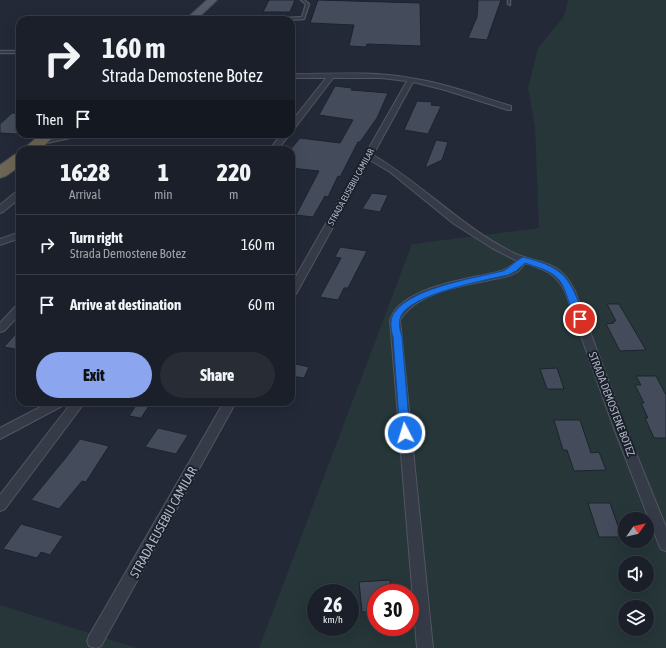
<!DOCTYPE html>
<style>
body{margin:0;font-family:"Asap Condensed",sans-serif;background:#272c35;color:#f1f3f6;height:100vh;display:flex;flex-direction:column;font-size:15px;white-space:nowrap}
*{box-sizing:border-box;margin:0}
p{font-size:13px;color:#9fa2a8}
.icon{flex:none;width:22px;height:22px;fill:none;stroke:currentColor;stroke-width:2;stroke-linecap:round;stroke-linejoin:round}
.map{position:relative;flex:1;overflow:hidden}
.details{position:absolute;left:16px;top:146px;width:279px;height:260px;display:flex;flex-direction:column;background:#1a1f29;border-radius:12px;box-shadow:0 4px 16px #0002,0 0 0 1px #383d46}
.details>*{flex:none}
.banner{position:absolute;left:16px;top:16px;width:279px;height:122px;border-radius:12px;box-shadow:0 4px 16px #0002,0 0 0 1px #383d46;background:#1a1f29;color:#f1f3f6;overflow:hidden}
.needle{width:26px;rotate:56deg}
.buttons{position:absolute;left:618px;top:512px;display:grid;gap:8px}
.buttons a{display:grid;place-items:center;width:36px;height:36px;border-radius:50%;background:#1a1f29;box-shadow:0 4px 16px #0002,0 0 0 1px #383d46;font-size:20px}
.speed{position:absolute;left:307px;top:584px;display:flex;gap:8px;font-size:20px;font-weight:700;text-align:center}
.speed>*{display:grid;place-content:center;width:52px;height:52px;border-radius:50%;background:#1a1f29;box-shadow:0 4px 16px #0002,0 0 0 1px #383d46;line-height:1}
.speed small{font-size:10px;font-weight:400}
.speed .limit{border:6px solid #d22;background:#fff;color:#111}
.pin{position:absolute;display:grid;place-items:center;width:34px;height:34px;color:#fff;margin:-17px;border:2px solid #fff;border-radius:50%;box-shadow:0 1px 4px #0007}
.me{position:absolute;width:44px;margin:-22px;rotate:355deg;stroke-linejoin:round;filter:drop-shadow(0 0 3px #0008)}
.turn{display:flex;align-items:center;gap:14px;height:84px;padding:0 20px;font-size:18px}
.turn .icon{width:52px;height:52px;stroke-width:2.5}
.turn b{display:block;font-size:28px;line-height:34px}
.then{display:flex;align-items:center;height:38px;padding:0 20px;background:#0003;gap:8px;font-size:15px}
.eta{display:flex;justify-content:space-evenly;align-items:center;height:68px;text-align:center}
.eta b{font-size:24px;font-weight:800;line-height:28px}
.button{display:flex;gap:8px;margin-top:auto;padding:8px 20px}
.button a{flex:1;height:46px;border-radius:24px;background:#8ba6ef;color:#111;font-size:16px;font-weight:800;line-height:46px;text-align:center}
.button a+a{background:#272c35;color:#f1f3f6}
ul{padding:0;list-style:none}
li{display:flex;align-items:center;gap:12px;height:60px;padding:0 20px;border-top:1px solid #383d46}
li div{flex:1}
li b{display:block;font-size:15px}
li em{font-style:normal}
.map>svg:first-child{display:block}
.green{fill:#263639;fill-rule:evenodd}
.building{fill:#444c5c;stroke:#1d232e}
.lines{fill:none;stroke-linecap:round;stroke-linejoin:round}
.lane-casing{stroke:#515662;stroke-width:2.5}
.street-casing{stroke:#515662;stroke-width:2}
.primary-casing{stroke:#3f4451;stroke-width:2}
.highway-casing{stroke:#414652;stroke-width:2}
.lane{fill:#363b48;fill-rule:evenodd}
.street{fill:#363b48;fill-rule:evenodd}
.primary{fill:#545a68;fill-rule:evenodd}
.highway{fill:#6d6654;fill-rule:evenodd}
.route{fill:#1a73e8;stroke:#114b97}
.labels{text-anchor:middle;stroke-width:4;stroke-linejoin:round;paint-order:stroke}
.far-street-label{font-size:9px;fill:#b1b6c4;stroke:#1b212c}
.street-label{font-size:11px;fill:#b1b6c4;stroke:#1b212c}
.near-street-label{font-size:13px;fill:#b1b6c4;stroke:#1b212c}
</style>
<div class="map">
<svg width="666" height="648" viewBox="0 0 666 648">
<rect width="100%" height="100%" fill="#232937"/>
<g class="green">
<path d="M568,0h98v648h-407l153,-404 127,-16 -4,-101 -7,-39 10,-40 26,-32zM625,519h22v22h-22zM625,563h22v22h-22zM316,593h34v34h-34zM376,593h34v34h-34zM625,607h22v22h-22z"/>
<path d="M0,605l137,43h-137z"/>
</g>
<g class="building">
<path d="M269,0h26l-5,12h-27z"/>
<path d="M318,0l102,3 1,43 -54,-2 -1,3 -17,-1 5,-21 -44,-2z"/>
<path d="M478,0h23l-14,40 -19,-2 9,-21z"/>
<path d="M335,86l17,2 -1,2 37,3 -11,25 -17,24h-2l-18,35 -2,-1 -10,21 -3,-1 -12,21 -17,-2 23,-44 -28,-3v-19l9,-11 40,5 13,-23 -34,-5z"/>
<path d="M417,101l15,1 -1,3 10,1 -13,28 -24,-4z"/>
<path d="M12,113l8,1v16l-4,4 -16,-1v-9z"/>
<path d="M436,140l12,2 -6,18 -17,8z"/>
<path d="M372,193l16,2 -8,17 -18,-3z"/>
<path d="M340,247l27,4 -19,37h-4l-6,12 -18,-3 21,-39 -6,-1z"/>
<path d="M607,304h12l27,46 -26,1 -14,-27 8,-1 -1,-2h3z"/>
<path d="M20,329v21l-16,-3z"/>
<path d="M291,363l18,4 -5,11 -13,-2z"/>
<path d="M557,368l7,21h-17l-7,-20z"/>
<path d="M636,376h20l10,19v43h-12l-9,-20h3l-7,-15h3l-9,-18h6z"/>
<path d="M137,404l12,2 -8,12 -12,-2z"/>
<path d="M554,420h26l11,33 8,-1 7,18 -32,1 -7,-21h-4z"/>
<path d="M158,428l30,7 -12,19 -31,-7z"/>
<path d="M80,439l29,7 -23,36 -4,-1 -23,28 -28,-9 33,-40z"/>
<path d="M588,503h22l12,34h-23z"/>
<path d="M21,524l42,12 -13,19 -9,-3 -4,6 -34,-9z"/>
<path d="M390,580l1,13h-15v19h-14l-3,-30z"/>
</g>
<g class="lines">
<g class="lane-casing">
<g id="lane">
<path d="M301,0h3l5,4 -5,15 -19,1v-1l1,-1 16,-1 4,-13z"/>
<path d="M508,0h2v5l-2,-1z"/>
<rect x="0" y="51" width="20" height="2"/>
<path d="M73,134h20l-2,1 -17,2 -32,7 -2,-1 2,-1 30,-7z"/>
</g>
</g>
<g class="street-casing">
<g id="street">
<path d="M291,74c40,0 80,-3 119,4 35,5 68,18 101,28v4h-3l-63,-20 -32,-8 -40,73c50,29 90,74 143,99 16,7 37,7 49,22 4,4 7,10 10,15l52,140 39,96v24l-5,-2 -2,-4 -44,-114 -50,-140c-11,-19 -20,-21 -40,-28 -2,3 -5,7 -8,9 -7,5 -19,6 -27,8 -29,6 -73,12 -90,40l33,328h-16l-27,-328c2,-4 4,-10 8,-13 20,-19 54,-25 80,-31 15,-3 28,-4 39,-15l-25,-13 -38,-24 -64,-52 -20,-12 -74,134 -5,3v-12l116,-204 -26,-3h-48l-39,51h-3v-7l35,-44h-35z"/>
<path d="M282,134h8l-13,16h-8z"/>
<path d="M20,190v8l-17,14 -3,1v-8l17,-14z"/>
<path d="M20,232v6l-20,7v-6z"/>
<path d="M20,305v9l-16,17 -4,1v-9l16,-17z"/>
<path d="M50,402h16l-2,3 -64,34v-11z"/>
<path d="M72,402h13l-80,107 -5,2v-16z"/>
<path d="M224,402h12l-135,244 -5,2 -7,-2 -2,-5 2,-5z"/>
</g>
</g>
<g class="primary-casing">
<path id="primary" d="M207,0h10l-21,20h-11z"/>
</g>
<g class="highway-casing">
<g id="highway">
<path d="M41,134h16l-18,16h-17z"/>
<path d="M20,153v13l-14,10 -6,2v-13l14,-10z"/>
</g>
</g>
<use href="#lane" class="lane"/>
<use href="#street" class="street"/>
<use href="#primary" class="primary"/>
<use href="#highway" class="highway"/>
</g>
<path class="route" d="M523,257c44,11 47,22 62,62l-2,2 -3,1c-8,-2 -13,-34 -21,-42 -8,-10 -23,-13 -34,-17l-9,8 -8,4c-22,5 -97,19 -107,41 -3,7 -1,14 1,21l8,96 -1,3h-8l-1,-3 -7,-96c-2,-7 -4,-17 1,-24 17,-25 80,-35 109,-42 7,-3 13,-11 20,-14z"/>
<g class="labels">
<g class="far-street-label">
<text transform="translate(351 187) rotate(-61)" y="3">STRADA EUSEBIU CAMILAR</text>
</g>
<g class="street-label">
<text transform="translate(612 404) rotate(69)" y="4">STRADA DEMOSTENE BOTEZ</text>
</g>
<g class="near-street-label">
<text transform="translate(163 522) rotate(-61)" y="5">STRADA EUSEBIU CAMILAR</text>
</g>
</g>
</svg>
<div class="buttons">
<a><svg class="needle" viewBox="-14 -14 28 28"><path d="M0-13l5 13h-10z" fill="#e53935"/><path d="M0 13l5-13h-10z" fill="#9fa2a8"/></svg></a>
<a><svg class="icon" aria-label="sound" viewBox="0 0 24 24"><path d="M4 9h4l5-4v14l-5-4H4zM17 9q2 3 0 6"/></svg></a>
<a><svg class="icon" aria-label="layers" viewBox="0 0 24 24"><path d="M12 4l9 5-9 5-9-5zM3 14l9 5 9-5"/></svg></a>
</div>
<div class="speed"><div>26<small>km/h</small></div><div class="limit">30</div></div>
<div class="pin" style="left:580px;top:319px;background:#d93025"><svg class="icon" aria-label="arrive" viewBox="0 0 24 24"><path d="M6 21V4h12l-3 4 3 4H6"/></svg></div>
<svg class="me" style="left:405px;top:433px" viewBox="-20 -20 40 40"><circle r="17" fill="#1a73e8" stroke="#fff" stroke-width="3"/><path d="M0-11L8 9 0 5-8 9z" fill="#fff"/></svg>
<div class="banner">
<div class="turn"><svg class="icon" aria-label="right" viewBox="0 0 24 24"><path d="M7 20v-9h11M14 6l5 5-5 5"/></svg><div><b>160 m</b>Strada Demostene Botez</div></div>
<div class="then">Then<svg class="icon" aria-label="arrive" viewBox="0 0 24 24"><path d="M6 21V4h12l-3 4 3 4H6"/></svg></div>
</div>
<section class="details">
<div class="eta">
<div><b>16:28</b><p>Arrival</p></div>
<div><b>1</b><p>min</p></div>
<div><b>220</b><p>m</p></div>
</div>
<ul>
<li><svg class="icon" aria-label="right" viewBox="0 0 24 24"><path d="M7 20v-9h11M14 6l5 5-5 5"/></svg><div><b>Turn right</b><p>Strada Demostene Botez</p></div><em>160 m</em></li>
<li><svg class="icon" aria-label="arrive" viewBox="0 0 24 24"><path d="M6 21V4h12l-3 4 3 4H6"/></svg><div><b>Arrive at destination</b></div><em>60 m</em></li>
</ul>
<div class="button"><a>Exit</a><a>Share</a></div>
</section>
</div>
